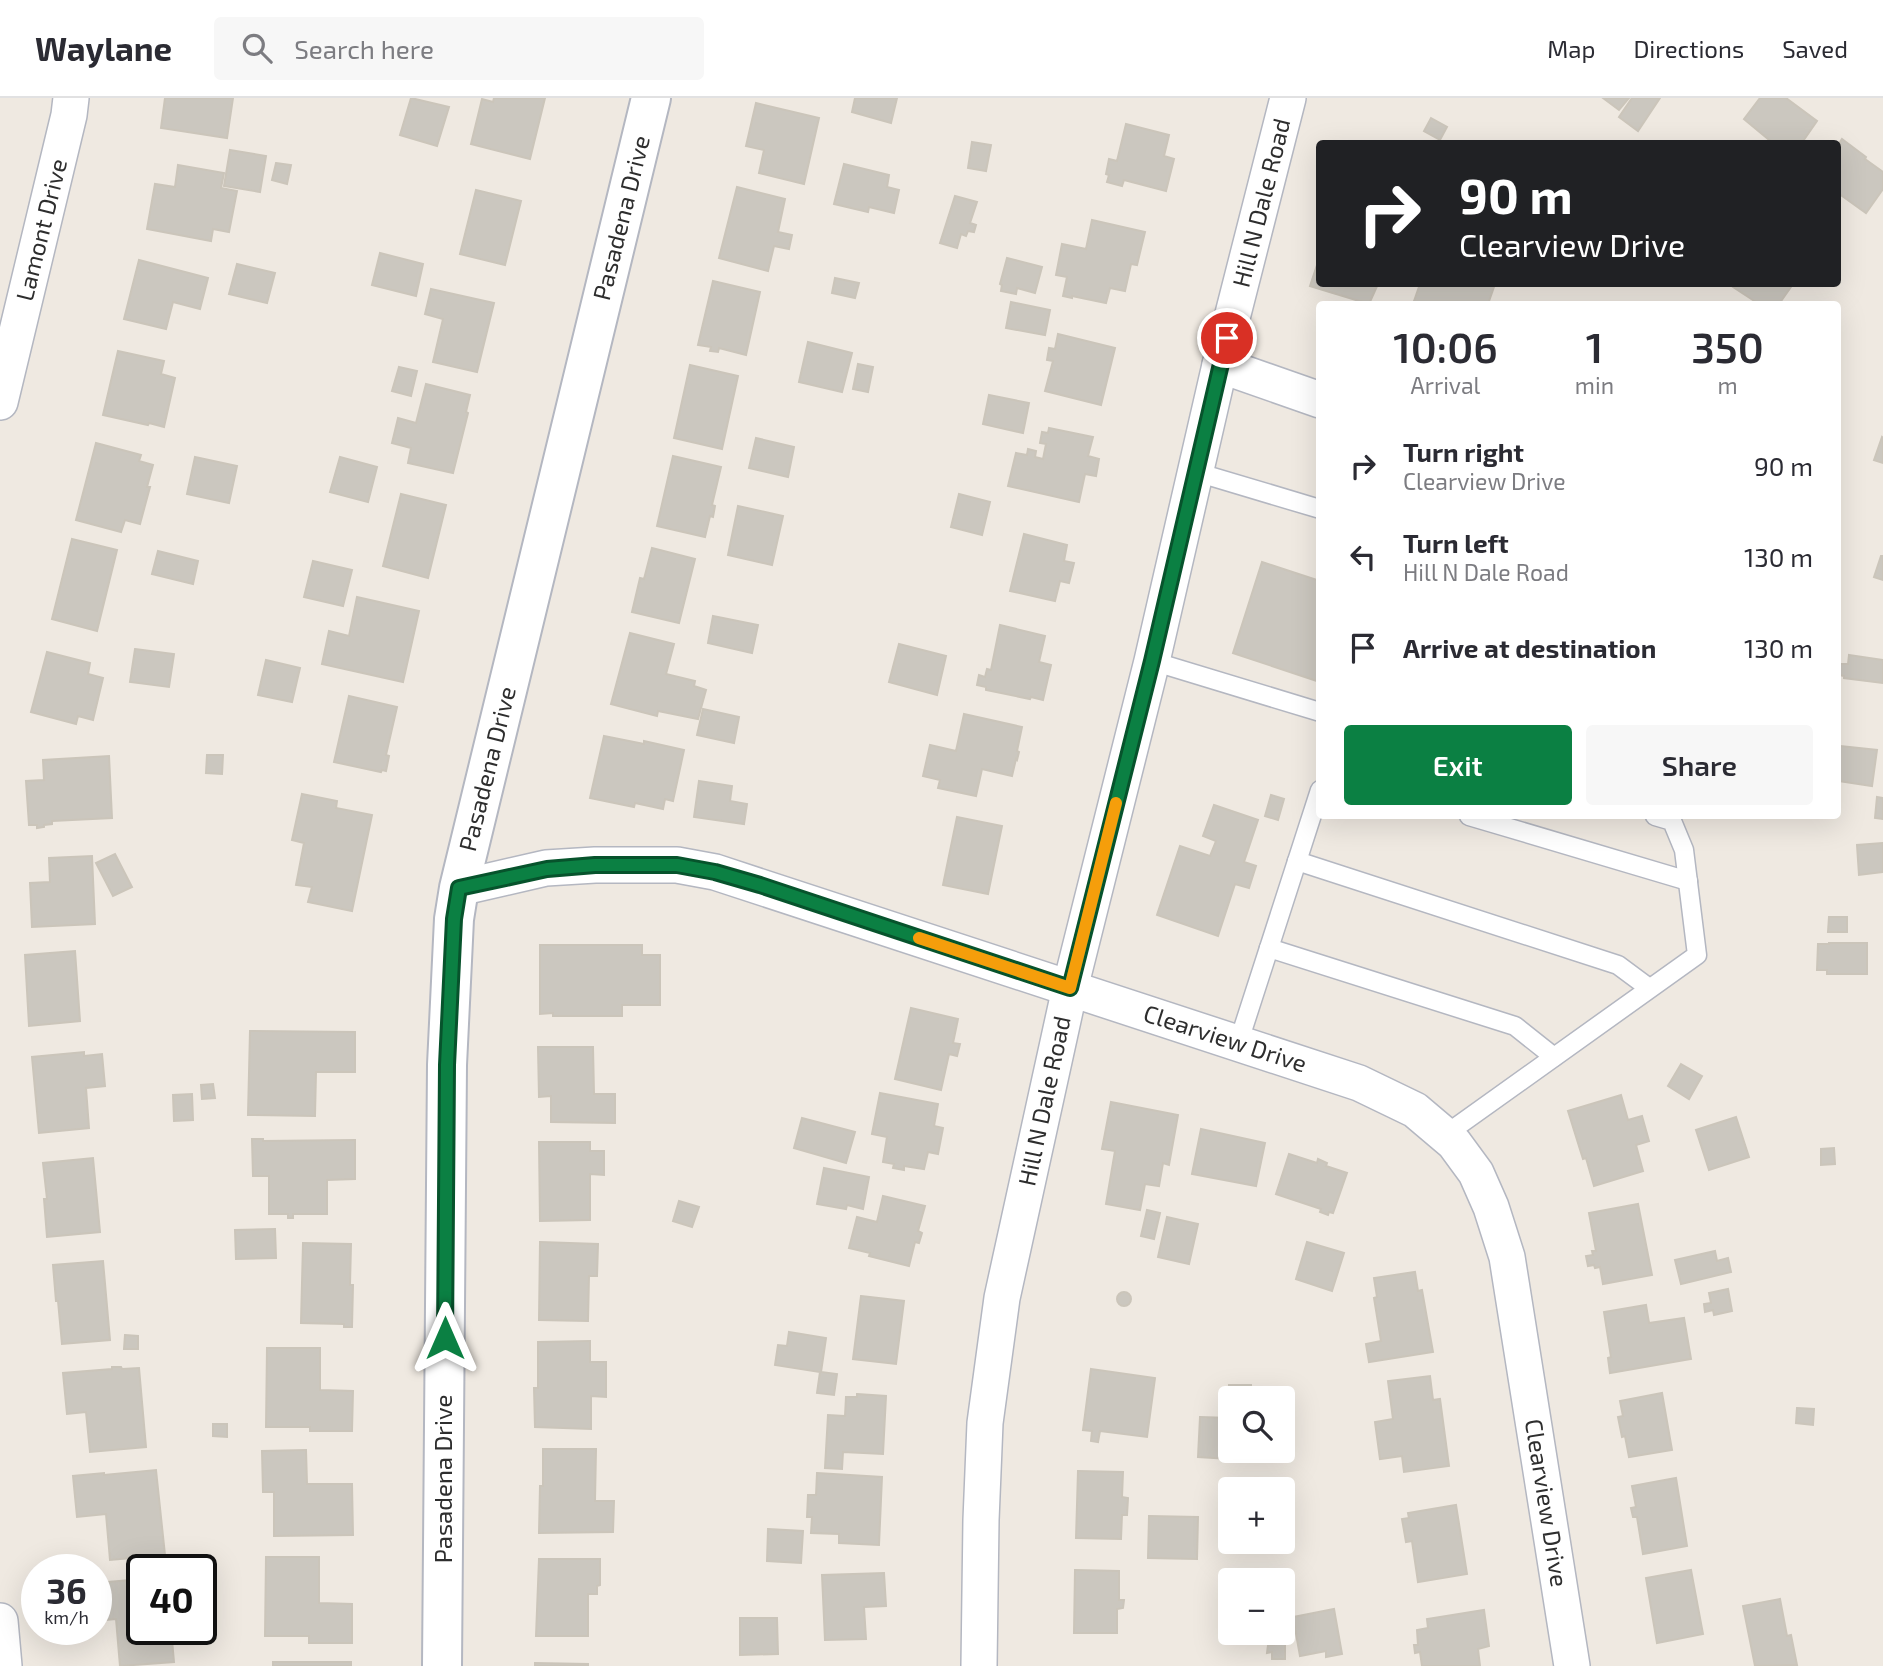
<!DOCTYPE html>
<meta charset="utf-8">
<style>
body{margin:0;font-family:"Exo 2",sans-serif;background:#f7f7f7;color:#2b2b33;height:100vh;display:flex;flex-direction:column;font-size:26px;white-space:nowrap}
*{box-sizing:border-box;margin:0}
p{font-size:23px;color:#7c7c81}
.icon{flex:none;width:38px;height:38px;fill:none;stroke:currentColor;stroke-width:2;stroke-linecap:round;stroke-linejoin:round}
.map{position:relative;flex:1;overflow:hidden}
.panel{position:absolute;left:1316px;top:203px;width:525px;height:518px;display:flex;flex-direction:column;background:#fff;border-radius:7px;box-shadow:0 7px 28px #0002}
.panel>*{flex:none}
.banner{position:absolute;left:1316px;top:42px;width:525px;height:147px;border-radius:7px;box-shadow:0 7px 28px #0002;background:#202124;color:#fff;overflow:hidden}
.tools{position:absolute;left:1218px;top:1288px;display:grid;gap:14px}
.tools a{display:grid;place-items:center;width:77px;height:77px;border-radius:7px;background:#fff;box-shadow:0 7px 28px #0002;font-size:35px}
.speed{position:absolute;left:21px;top:1456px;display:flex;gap:14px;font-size:35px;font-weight:700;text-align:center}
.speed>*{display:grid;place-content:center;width:91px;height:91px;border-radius:50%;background:#fff;box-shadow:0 7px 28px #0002;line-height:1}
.speed small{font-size:18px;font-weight:400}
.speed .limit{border:4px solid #111;border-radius:10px;background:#fff;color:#111}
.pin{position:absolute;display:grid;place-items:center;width:60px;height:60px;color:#fff;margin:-30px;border:4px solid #fff;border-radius:50%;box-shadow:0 2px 7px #0007}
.me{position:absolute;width:77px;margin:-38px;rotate:0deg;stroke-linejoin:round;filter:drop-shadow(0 0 5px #0008)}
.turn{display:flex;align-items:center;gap:24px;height:147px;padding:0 28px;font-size:32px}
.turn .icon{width:91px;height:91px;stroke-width:2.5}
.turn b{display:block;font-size:49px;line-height:60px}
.eta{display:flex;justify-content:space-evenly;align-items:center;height:119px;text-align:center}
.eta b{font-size:42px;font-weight:600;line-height:49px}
.button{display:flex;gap:14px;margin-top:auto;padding:14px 28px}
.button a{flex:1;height:80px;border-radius:7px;background:#0b8043;color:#fff;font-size:28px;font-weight:600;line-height:80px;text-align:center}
.button a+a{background:#f7f7f7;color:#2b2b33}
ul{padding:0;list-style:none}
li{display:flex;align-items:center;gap:21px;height:91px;padding:0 28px}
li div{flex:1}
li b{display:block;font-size:26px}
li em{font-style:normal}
header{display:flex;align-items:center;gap:42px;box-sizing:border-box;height:98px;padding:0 35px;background:#fff;border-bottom:2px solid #e1e1e2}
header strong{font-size:33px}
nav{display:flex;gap:38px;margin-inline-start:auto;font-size:24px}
.search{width:490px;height:63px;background:#f7f7f7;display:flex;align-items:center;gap:18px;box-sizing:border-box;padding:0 24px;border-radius:7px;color:#7c7c81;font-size:26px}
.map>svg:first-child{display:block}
.building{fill:#cbc7bf;stroke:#cbc5ba;stroke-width:2}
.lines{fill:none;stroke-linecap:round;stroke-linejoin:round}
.lane-casing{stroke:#b4b7c1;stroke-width:21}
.street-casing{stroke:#b4b7c1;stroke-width:38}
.secondary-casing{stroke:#b4b7c1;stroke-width:42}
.lane{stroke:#fff;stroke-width:18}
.street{stroke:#fff;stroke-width:35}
.secondary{stroke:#fff;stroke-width:38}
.route-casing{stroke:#07532c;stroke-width:18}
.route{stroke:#0b8043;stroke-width:12}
.slow{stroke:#f59e0b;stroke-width:12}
.labels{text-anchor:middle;stroke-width:5;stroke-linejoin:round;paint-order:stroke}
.street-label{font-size:24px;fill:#2e2e2e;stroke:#fff}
</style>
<header>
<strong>Waylane</strong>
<div class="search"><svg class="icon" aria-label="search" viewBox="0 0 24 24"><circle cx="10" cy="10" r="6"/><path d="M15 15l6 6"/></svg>Search here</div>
<nav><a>Map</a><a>Directions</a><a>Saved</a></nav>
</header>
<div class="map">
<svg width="1883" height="1568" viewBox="0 0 1883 1568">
<rect width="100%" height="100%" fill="#efe9e1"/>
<g class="building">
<path d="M165,0h68l-6,40 -66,-10z"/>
<path d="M411,0l38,9 -12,39 -37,-11z"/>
<path d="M494,0h51l-15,61 -59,-15 11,-45 11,3z"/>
<path d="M855,0h42l-6,25 -39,-11z"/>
<path d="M1603,0h26l-10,12z"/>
<path d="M1632,0h28l-22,33 -19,-14z"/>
<path d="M1760,0h26l31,23 -16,23h-27l-30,-25z"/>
<path d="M756,5l63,15 -15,66 -45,-11 5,-23 -18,-4z"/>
<path d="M1431,20l16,9 -7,13 -16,-9z"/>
<path d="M1126,26l43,11 -5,21 10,3 -8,32 -42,-11 -2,6 -15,-4 2,-7 -3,-1 3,-15 8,2z"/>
<path d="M1842,41l24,18 -1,2 18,13v17l-17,24 -28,-20v-48z"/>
<path d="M972,44l19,3 -5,26 -18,-3z"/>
<path d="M230,52l36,6 -6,36 -36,-6z"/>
<path d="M276,65l15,2 -4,19 -15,-4z"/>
<path d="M844,66l45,11 -2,12 12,3 -5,23 -25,-6 -1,5 -34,-8z"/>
<path d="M178,67l46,8 -3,15 16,3 -8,41 -16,-3 -2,12 -64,-12 8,-45 20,3z"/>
<path d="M737,89l48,12 -7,33 14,3 -3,14 -15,-3 -6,25 -49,-13z"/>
<path d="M476,92l45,11 -16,64 -45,-11z"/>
<path d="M955,98l22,6 -7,21 6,2 -2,7 -6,-1 -2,5 -5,-2 -4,14 -17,-5z"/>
<path d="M1092,122l53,12 -8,33 -6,-1 -6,27 -15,-3 -4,15 -34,-7v2l-9,-2 4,-19 -11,-2 6,-31 24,5z"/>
<path d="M380,155l43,11 -7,32 -44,-11z"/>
<path d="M1320,158v28h58l-9,20 -59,-18z"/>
<path d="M1007,160l35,9 -7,26 -18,-5 -1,6 -15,-3 1,-6 -2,-1z"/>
<path d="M139,162l69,18 -8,31 -27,-7 -7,27 -42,-10z"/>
<path d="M237,166l38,9 -8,30 -38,-9z"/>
<path d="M835,180l24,5 -4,15 -23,-5z"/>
<path d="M713,183l47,11 -14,63 -27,-7 -1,4 -8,-1 1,-4 -13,-2z"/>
<path d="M1420,186h43l5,2 1,-2h26l-7,20h-75z"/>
<path d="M1735,186h58l-14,20h-20l-26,-17z"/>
<path d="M431,191l63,14 -17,69 -44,-10 10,-43 -18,-5z"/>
<path d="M1011,204l39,8 -5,25 -39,-7z"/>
<path d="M1058,236l57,14 -14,57 -56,-14 8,-30 -6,-1 2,-12 6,1z"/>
<path d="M808,244l44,11 -10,39 -43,-10z"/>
<path d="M118,253l46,10 -3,13 14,4 -11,49 -15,-4 -1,2 -45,-10z"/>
<path d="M858,266l15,3 -5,25 -15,-3z"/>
<path d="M690,267l48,11 -16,73 -48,-11z"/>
<path d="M399,269l18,4 -6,25 -19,-5z"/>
<path d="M426,286l44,11 -4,17 2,1 -15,60 -45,-10 3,-15 -19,-5 6,-25 18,5z"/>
<path d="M989,297l40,8 -6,30 -40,-9z"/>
<path d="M1049,330l44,9 -5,19 11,3 -3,17 -11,-2 -6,28 -71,-16 8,-33 11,2 1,-6 8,2 -1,6 8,2 3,-15 -6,-1 2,-11 6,1z"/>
<path d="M1882,339l1,1v25l-9,-3z"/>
<path d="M756,340l38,9 -6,30 -39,-9z"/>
<path d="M96,345l45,12 -2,6 14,4 -6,22h3l-10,37 -15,-4 -4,12 -45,-12z"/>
<path d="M673,358l48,11 -9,38 3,1 -2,11 -3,-1 -5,21 -48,-11z"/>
<path d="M195,359l42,9 -8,37 -42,-9z"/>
<path d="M340,359l37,10 -9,35 -38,-10z"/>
<path d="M401,396l45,11 -18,73 -45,-12z"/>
<path d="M959,396l31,8 -8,33 -31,-8z"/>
<path d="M738,408l45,10 -11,49 -44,-10z"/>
<path d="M1024,436l43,11 -3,16 10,2 -5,20 -9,-2 -5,20 -45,-10z"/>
<path d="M72,441l45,11 -20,81 -45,-12z"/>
<path d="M652,450l43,11 -16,64 -47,-11 8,-34 4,1z"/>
<path d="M158,453l40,10 -5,23 -41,-10z"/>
<path d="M1881,458h2v24l-9,-3z"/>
<path d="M313,463l39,9 -9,36 -39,-9z"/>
<path d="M1262,464l58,19v101l-87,-29z"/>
<path d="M357,499l62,14 -16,71 -81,-18 7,-33 20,5z"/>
<path d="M713,518l45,9 -6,28 -44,-10z"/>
<path d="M1000,527l45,11 -6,26 12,3 -8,35 -12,-3 -1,2 -44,-9v-3l-9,-2 2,-10 6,2 2,-8 4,1z"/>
<path d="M630,535l44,11 -8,30 29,7 -1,5 12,4 -8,29 -40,-8 -1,5 -46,-12z"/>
<path d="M899,546l47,12 -9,39 -48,-13z"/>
<path d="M135,551l39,5 -5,33 -39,-5z"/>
<path d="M47,554l43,11 -2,11 15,4 -10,42 -15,-4 -2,8 -45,-12z"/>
<path d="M1849,557l34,5v23l-39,-5v-2l-5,-1 1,-11h8z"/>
<path d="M266,562l34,8 -8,34 -34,-7z"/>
<path d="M349,598l48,11 -11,48 3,1 -3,15 -4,-1 -1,2 -47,-10z"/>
<path d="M703,611l36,8 -5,26 -37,-8z"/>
<path d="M964,616l58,13 -5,24 2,1 -2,8 -1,-1 -4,17 -30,-7 -6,27 -38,-8 2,-8 -17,-4 7,-31 26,6z"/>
<path d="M604,638l40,8v-3l40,9 -11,51 -8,-2 -2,10 -28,-6 -1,4 -44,-9z"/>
<path d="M1840,648l37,4 -5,36 -34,-5z"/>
<path d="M207,657h16l-1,19 -16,-1z"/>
<path d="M109,658l3,62 -60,3v3l-8,1v2l-7,1v-3h-8l-3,-44 18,-1 -1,-20z"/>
<path d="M699,683l33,5 -2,15 17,3 -3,20 -50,-7z"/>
<path d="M302,696l35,7 -1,7 36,7 -20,96 -44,-9 4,-15 -16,-2 8,-42 -12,-3z"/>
<path d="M1271,697l13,4 -6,21 -13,-4z"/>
<path d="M1877,699l6,1v21l-8,-1z"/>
<path d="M1214,707l44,15 -14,42 12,4 -7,22 -14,-4 -17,52 -61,-21 23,-69 30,10 6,-15 -13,-5z"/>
<path d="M957,719l45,9 -14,68 -45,-9z"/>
<path d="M1883,745v29l-24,3 -2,-30z"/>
<path d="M115,756l17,33 -19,9 -17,-33z"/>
<path d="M92,758l3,68 -63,3 -2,-44 20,-1 -1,-24z"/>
<path d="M1829,819h18v15h-19z"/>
<path d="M1829,845h38v31h-40v-4h-10l1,-26h11z"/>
<path d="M540,847h102v10h18v50h-38v11h-69v-3l-13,1z"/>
<path d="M75,853l5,70 -51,5 -4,-71z"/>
<path d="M911,910l47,11 -5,24 7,1 -3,12 -8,-2 -8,36 -46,-11z"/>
<path d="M250,933l105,1v40h-39l-1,44 -67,-1z"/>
<path d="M538,949h55l1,47h21v29l-64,-1v-26l-12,1z"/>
<path d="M84,954v4l18,-2 3,32 -19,2 3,40 -50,5 -7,-76z"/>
<path d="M1681,966l21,12 -13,23 -21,-13z"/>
<path d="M213,986l2,14 -13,1 -1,-14z"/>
<path d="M880,995l58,11 -4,22 9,2 -5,26 -10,-2 -4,17 -20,-3v4l-11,-2 1,-4 -11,-2 4,-25 -15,-3z"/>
<path d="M192,996l1,26 -19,1 -1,-26z"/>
<path d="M1621,997l7,25 14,-4 7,25 -13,4 7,26 -49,15 -8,-28 -3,1 -15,-48z"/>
<path d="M1111,1004l67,13 -9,50 -6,-2 -4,23 -14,-2 -5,26 -34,-6 9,-53 -13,-2z"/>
<path d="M1736,1019l13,40 -40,13 -13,-40z"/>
<path d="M802,1020l53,14 -9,31 -52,-15z"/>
<path d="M1201,1031l64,14 -9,43 -64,-12z"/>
<path d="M252,1041h11v2l92,-1v39l-28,1v34h-34v4h-5v-4h-19v-38h-16z"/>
<path d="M539,1044h51v9h14v24l-14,-1v46l-50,1z"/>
<path d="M1834,1050l1,16 -14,1v-16z"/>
<path d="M1289,1056l28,9 1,-4 9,4 -1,3 21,7 -14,40 -4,-1 -1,3 -8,-3 1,-3 -45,-15z"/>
<path d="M93,1060l7,74 -53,5 -3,-38h3l-4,-36z"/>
<path d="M824,1070l45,9 -6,32 -16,-4 -1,4 -29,-5z"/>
<path d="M883,1098l42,10 -7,25 4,2 -3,10 -4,-1 -6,24 -40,-10 1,-3 -21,-5 8,-31 20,5z"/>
<path d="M679,1103l20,6 -7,20 -19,-6z"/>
<path d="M1638,1106l14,71 -49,9 -3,-17 -5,1 -1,-3 -6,1 -2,-10 7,-1 -1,-4h4l-7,-38z"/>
<path d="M1147,1112l13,3 -6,26 -13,-3z"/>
<path d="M1167,1119l31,7 -9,40 -31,-7z"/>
<path d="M275,1131l1,29 -40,1 -1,-29z"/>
<path d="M540,1144l58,2 -1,32h-8l-1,45 -49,-1z"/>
<path d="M1307,1144l37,11 -12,38 -36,-12z"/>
<path d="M303,1145l48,1 -1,41h3l-1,42h-8v-3l-43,-1z"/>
<path d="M1715,1153l2,10 11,-3 3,14 -50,12 -6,-24z"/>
<path d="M103,1163l7,79 -48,4 -4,-43h-2l-3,-36z"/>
<path d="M1415,1174l3,19 4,-1 11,62 -64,10 -3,-18 15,-3 -7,-43 3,-1 -3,-19z"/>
<path d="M1728,1191l4,22 -18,4 -1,-5 -8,2 -1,-8 7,-1 -2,-10z"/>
<circle cx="1124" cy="1201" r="7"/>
<path d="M861,1198l43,5 -8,63 -43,-5z"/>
<path d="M1646,1207l3,18 35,-5 7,41 -81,14 -2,-15 3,-1 -7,-45z"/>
<path d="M789,1234l37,6 -5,34 16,2 -3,21 -17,-2 3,-21 -45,-7 3,-20 9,1z"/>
<path d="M125,1237l13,1v13h-14z"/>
<path d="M590,1243v21h16v35l-15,-1v33l-56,-2 -1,-39h4v-46z"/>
<path d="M267,1250h53v42l33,1 -1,40h-42v-4h-44z"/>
<path d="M112,1269h9l1,2 17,-1 7,79 -56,5 -4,-40 -19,2 -4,-41 49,-4z"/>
<path d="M1091,1271l64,9 -8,59 -47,-6 -2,11 -7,-1 1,-10 -9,-1z"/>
<path d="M1430,1278l3,24 7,-1 9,67 -45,6 -2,-16 -22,3 -5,-37 18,-3 -5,-38z"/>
<path d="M1229,1287h22v13h-21v6z"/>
<path d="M1662,1295l10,57 -43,7 -4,-21 -3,1 -4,-20 5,-1 -3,-15z"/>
<path d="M857,1296l29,2 -3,58 -40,-2 -1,17 -17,-1 3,-53 17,1 1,-19h11z"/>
<path d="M1797,1310l17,1 -1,16 -17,-2z"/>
<path d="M1200,1319l30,1v33h33v10l-65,-4z"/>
<path d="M213,1326h14v13l-14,-1z"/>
<path d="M543,1351h53l-1,52h19l-1,31 -74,1 1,-47h3z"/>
<path d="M306,1352l1,34h45l1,51 -79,1v-44h-11l-1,-41z"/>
<path d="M156,1372l9,85 -55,5 -4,-46 -29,3 -4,-41 31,-3v2z"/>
<path d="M1078,1373l45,1 -1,25 6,1 -1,17h-5l-1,24 -45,-1z"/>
<path d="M817,1375l65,4 -3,68 -40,-2v-9l-28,-1 1,-16h-5l1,-22h8z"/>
<path d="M1676,1380l11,68 -44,8 -6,-37h-4l-2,-9 5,-1 -4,-21z"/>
<path d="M1456,1407l11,69 -49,8 -6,-41 -6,1 -4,-23 7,-1 -1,-5z"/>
<path d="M1149,1418l49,1 -1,42 -49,-1z"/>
<path d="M768,1431l35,2 -2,32 -34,-2z"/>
<path d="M266,1459h53v46l33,1v39h-43v-7h-44z"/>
<path d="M539,1461h61v26l-3,1v8h-9v42h-52z"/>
<path d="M1075,1472l44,1v29h5l-1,8 -6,1v24h-43z"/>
<path d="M1691,1472l12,64 -46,9 -11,-65z"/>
<path d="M884,1475l2,33 -22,1 2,32 -41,1 -3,-65z"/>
<path d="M142,1481v50h29l3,33 -54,4 -4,-47 -20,2v-38z"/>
<path d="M201,1483h5l1,19h-6z"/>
<path d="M1780,1501l7,37 4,-1 6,30 -42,1 -12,-60z"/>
<path d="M1334,1511l8,45 -16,3v-6l-26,5 -7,-39z"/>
<path d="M1484,1512l5,36 -11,3 2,17h-58l-2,-14 -5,1 -1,-8h4l-1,-15 11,-2 -1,-9z"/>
<path d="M740,1520h37l1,36 -38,1z"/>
<path d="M1274,1544h11v17h-13v-7l-5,1 1,-8h6z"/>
<rect x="273" y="1564" width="78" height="4"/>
<path d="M535,1565l53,1v2h-53z"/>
</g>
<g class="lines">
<g class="lane-casing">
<g id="lane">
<path d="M1196,374l124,37"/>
<path d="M1152,563l168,51"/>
<path d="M1469,718l219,65"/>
<path d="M1297,763l321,104 31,23"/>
<path d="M1269,850l246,78 39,31"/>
<path d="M1238,946l82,-254"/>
<path d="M1445,1037l252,-180 -13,-105 -12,-29 -17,-5"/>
</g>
</g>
<g class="street-casing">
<g id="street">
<path d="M1220,267l100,35"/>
<path d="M0,304l69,-287 2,-17"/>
<path d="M459,790l87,-20 49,-3h82l38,7 644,211 56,27 39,33 22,30 15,34 16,50 65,409"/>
<path d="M0,1523l4,45"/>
<path d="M979,1568l2,-146 4,-97 17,-125 68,-310 82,-327 68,-296 68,-267"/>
</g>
</g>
<g class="secondary-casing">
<path id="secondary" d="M442,1568l5,-601 7,-146 5,-31 192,-790"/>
</g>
<use href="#lane" class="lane"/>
<use href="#street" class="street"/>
<use href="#secondary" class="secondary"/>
</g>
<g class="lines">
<g class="route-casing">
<path id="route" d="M445,1240l2,-273 7,-146 5,-31 88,-19 48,-4h82l38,7 45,13 310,103 82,-327 75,-323"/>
</g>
<use href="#route" class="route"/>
<path class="slow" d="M919,840l151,50 46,-185"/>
</g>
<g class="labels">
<g class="street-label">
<text transform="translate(1262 105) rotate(-76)" y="8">Hill N Dale Road</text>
<text transform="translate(622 120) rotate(-76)" y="8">Pasadena Drive</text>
<text transform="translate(42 132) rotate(-76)" y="8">Lamont Drive</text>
<text transform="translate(488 671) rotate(-76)" y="8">Pasadena Drive</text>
<text transform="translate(1225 941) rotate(18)" y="8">Clearview Drive</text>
<text transform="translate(1045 1003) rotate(-78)" y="8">Hill N Dale Road</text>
<text transform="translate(444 1381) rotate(-90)" y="8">Pasadena Drive</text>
<text transform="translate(1546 1405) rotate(81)" y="8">Clearview Drive</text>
</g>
</g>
</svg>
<div class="tools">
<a><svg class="icon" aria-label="search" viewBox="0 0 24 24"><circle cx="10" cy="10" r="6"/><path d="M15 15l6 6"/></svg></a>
<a>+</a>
<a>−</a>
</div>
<div class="speed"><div>36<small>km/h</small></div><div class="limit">40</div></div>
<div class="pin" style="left:1227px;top:240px;background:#d93025"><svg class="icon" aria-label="arrive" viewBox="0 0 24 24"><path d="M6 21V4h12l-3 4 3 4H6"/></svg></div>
<svg class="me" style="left:445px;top:1240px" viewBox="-20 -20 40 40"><path d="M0-17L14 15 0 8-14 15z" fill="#0b8043" stroke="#fff" stroke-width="4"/></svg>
<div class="banner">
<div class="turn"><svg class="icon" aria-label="right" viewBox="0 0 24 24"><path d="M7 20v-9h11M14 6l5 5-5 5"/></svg><div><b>90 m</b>Clearview Drive</div></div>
</div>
<section class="panel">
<div class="eta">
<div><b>10:06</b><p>Arrival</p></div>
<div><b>1</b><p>min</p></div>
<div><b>350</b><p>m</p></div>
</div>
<ul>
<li><svg class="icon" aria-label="right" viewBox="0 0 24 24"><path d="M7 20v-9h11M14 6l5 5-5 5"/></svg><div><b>Turn right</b><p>Clearview Drive</p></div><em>90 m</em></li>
<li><svg class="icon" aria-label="left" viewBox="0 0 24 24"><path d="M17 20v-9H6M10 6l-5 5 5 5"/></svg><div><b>Turn left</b><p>Hill N Dale Road</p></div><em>130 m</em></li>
<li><svg class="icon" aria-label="arrive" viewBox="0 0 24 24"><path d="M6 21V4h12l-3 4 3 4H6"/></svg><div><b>Arrive at destination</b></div><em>130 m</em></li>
</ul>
<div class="button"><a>Exit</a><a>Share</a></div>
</section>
</div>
